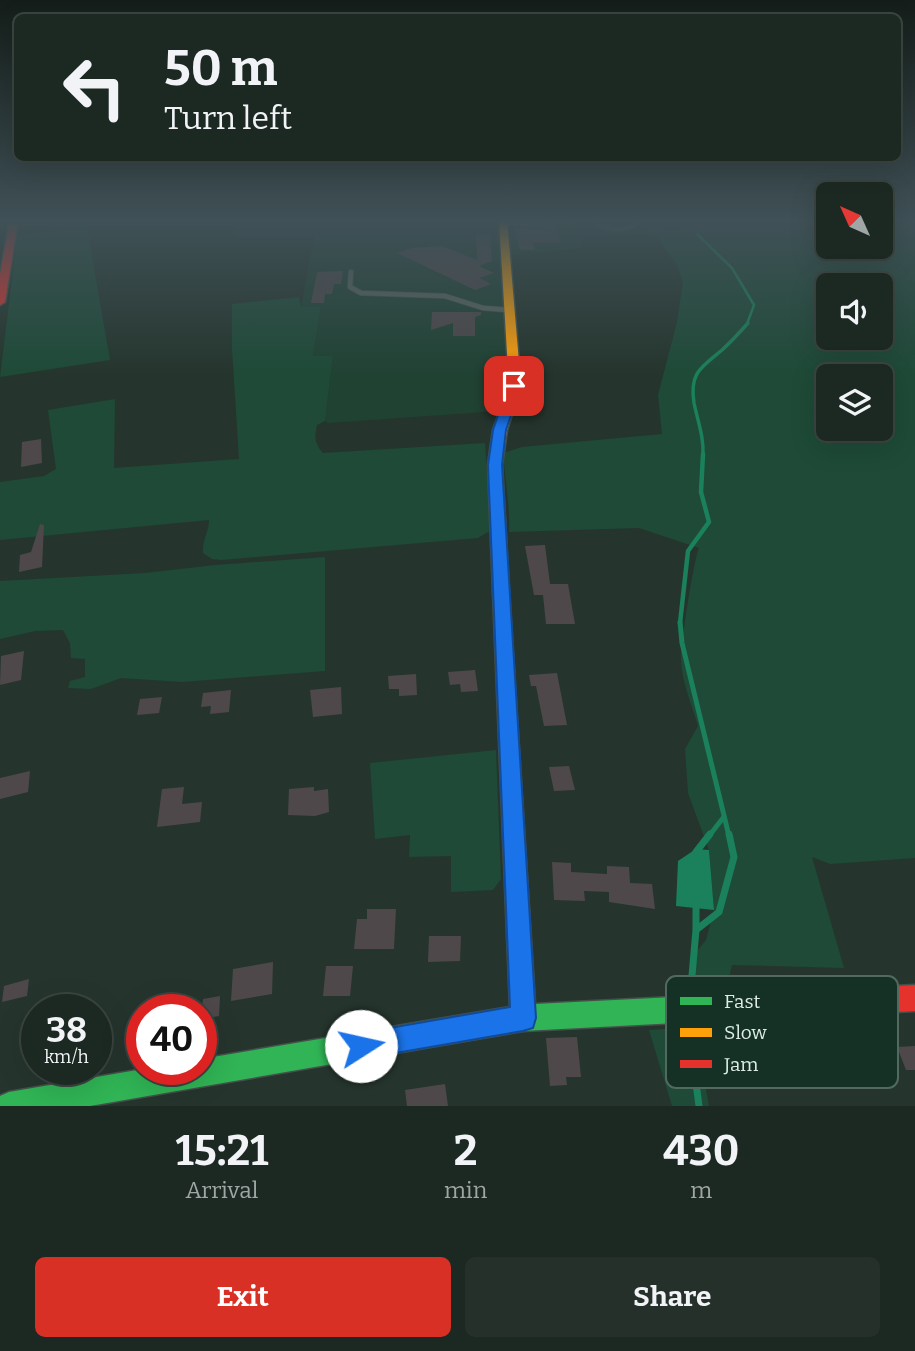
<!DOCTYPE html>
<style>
body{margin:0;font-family:Bitter,serif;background:#25302a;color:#f1f3f6;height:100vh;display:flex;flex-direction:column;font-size:26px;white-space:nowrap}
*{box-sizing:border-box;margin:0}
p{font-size:23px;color:#a0a6a5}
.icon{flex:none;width:38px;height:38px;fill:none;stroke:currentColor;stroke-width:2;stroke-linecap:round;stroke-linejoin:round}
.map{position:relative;height:1106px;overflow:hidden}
.drawer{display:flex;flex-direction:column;background:#1c2822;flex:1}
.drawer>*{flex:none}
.hud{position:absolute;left:14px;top:14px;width:887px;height:147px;border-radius:10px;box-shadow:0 7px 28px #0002,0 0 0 2px #3a4440;background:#1c2822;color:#f1f3f6;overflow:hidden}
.needle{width:46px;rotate:315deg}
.controls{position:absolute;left:816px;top:182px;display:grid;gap:14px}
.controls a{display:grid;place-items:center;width:77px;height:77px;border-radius:10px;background:#1c2822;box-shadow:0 7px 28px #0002,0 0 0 2px #3a4440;font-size:35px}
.speed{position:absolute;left:21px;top:994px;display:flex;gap:14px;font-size:35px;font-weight:700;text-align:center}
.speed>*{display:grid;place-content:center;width:91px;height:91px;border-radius:50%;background:#1c2822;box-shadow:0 7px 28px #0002,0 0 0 2px #3a4440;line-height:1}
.speed small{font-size:18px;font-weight:400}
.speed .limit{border:10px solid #d22;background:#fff;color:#111}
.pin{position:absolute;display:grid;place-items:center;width:60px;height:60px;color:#fff;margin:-30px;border-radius:14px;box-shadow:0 4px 10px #0006}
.me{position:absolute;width:77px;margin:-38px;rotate:80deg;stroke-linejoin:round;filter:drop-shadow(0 0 5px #0008)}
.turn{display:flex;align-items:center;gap:24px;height:147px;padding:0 35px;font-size:32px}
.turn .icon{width:91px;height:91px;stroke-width:2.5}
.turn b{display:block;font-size:49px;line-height:60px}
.eta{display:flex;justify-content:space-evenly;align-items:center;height:119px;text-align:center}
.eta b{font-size:42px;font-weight:700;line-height:49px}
.primary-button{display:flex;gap:14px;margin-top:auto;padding:14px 35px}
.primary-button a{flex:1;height:80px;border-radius:10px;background:#d93025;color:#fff;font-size:28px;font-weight:700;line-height:80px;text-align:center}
.primary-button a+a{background:#25302a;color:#f1f3f6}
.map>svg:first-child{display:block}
.built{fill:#204233}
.green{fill:#1e4a37;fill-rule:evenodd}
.water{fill:#1a815c}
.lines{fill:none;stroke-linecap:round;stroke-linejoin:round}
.stream-far4{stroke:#1a815c;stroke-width:2.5}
.stream-far3{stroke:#1a815c;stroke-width:3.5}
.stream-far2{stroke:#1a815c;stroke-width:4.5}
.stream-far1{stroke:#1a815c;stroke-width:5}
.stream{stroke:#1a815c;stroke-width:7}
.building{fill:#4e484b}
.lane-casing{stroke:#44514b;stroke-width:6}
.fast-casing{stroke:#44514b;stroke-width:3}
.slow-casing{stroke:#44514b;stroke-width:3}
.jam-casing{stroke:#44514b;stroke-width:3}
.lane{stroke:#59655f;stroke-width:4.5}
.fast{fill:#30b455;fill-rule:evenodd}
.slow{fill:#ff9f0a;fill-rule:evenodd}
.jam{fill:#e5322d;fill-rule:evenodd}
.route{fill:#1a73e8;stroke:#114b97;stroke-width:2}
.key{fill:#153024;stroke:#51695e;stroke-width:2}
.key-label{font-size:19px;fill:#deeee6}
</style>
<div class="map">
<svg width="915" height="1106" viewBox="0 0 915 1106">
<rect width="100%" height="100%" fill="#25352d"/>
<path class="built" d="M234,220h416l2,6 -7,8 -58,2 -6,4 1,8 -81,8 8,131 -11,24 -170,12 -3,-2 8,-65h-20l8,-49h-20l13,-70h-81z"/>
<g class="green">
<path d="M650,220h16v9l34,-4 1,-5h127v27h52v-27h35v638l-85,6 -18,-7 32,111 -112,-3 -5,22h-39l4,-30 14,-17 8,-30 -5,-60 -21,-57 -3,-44 13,-23c-6,-22 -18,-48 -17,-70 0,-13 13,-98 18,-108l-60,-20 -130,4c1,-28 -4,-51 -6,-79l19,-6 140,-13 -4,-39 19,-73 6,-40 -6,-17 -20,-28 -12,-3 7,-8zM828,285h52v53h-52zM828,376h52v53h-52z"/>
<path d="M87,228l23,132 -110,17 17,-139 3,-3z"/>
<path d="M299,297l2,10h20l-8,49h20l-8,65 -8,4c-3,13 -2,19 6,28l162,-10 6,87 -13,8 -257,22 -9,-1 -9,-6c-1,-13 6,-21 6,-33l-209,20v-58l44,-6 12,-7 -8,-59 67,-11 -1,69 125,-9 -7,-110v-45z"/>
<path d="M325,557v114l-143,11 -61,-4 -30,11 -23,-1 2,-7 15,-4v-18l-14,-1 -1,-15 -7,-13 -28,1 -35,8v-58l145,-8 70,-8z"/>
<path d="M496,750l5,129 -8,11 -42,2v-36l-42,1 1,-22 -35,4 -5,-76z"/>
<path d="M709,1026l6,22 -16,3 10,55h-37l-23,-76z"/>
</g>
<path class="water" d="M696,849l13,1 5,60 -38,-4 2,-45z"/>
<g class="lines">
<path class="stream-far4" d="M697,234l35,34 22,37 -7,19"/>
<path class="stream-far3" d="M703,456c1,-19 -5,-34 -9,-53 -5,-31 8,-36 28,-53 9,-8 18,-18 26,-27"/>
<path class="stream-far2" d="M680,623l8,-72 21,-29 -8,-30 2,-38"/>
<g class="stream-far1">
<path d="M680,622l2,21 47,193"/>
<path d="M709,836l14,-18"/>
</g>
<g class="stream">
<path d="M696,852l14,-18"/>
<path d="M696,903v26"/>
<path d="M691,987l5,-57 23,-18 15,-55 -5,-23"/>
<path d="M690,1037l9,69"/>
</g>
</g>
<g class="building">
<path d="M513,228l44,1 3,14h-27l2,7h-15z"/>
<path d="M476,235h14l2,26 -13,5 15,7 -15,5 12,6 -16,6 -78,-37 15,-5 30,-2 35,14z"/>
<path d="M343,271l-2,13h-7l-2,10h-7l-1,9h-13l6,-31z"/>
<path d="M432,312h49v3l-6,2v19h-22v-13l-22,7z"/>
<path d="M41,439l1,24 -21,4 1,-25z"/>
<path d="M40,524l4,1 -2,42 -23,5 1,-17 11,-3z"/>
<path d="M545,545l5,39h18l7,40h-29l-3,-29h-9l-9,-49z"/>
<path d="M24,651l-3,29 -21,5 1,-29z"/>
<path d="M475,670l3,21 -17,1 -1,-8 -10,1 -2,-13z"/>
<path d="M557,673l10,52 -23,1 -8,-40h-5l-2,-11z"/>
<path d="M416,674l1,21 -18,1v-7h-10l-1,-13z"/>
<path d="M341,687l1,27 -29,3 -3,-27z"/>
<path d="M231,690l-2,22 -19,2 1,-8 -10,1 2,-14z"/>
<path d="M162,697l-3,16 -22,2 3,-16z"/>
<path d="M569,766l6,24 -21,1 -5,-24z"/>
<path d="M30,771l-2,21 -28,7v-21z"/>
<path d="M184,787l-2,17 20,-2 -2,20 -43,5 5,-38z"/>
<path d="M314,787v4l14,-2 1,23 -14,4 -27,-1 1,-26z"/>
<path d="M552,862l19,1v9l36,2v-8l22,1 1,16 22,1 3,25 -46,-7v-10l-25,-1 1,10 -31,-1z"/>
<path d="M367,909h29l-2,40h-40l3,-30h10z"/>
<path d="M429,936h32l-1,25 -32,1z"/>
<path d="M273,962l-1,32 -41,7 2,-32z"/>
<path d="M326,966h27l-3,30h-27z"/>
<path d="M29,979l-2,17 -25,6 2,-16z"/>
<path d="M220,996l-1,20 -18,3 2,-20z"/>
<path d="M577,1037l4,40h-15l1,8 -17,1 -4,-48z"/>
<path d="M915,1046v24h-9l-9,-23z"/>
<path d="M445,1084l3,22h-41l-2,-16z"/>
</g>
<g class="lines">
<g class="lane-casing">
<g id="lane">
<path d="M552,220l17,3"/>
<path d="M503,222l51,4"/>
<path d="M599,225c14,6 31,6 42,-5"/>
<path d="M351,272l-1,15 11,6 84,3 38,12 26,2"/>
</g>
</g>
<g class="fast-casing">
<path id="fast" d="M501,586l8,6 26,412 199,-10 9,4 4,9 -4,9 -9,4 -211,11 -433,75h-90v-10l9,-4 134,-23h58v-10l309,-52 -17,-415z"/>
</g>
<g class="slow-casing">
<path id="slow" d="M499,220h8l14,166 -14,44 -5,35 7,127 -8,6 -8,-6 -5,-127 5,-35 16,-44z"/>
</g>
<g class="jam-casing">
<g id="jam">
<path d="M10,220h8l-13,82 -5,3v-31z"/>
<path d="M915,985v26l-181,9 -9,-4 -4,-9 4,-9 9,-4z"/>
</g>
</g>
<use href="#lane" class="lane"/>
<use href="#fast" class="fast"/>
<use href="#slow" class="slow"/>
<use href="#jam" class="jam"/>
</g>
<linearGradient id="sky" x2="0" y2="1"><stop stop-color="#141d19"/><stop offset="0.59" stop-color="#405157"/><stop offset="1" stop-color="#405157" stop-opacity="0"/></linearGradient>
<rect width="915" height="375" fill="url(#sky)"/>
<path class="route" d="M514,382l7,4 -15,44 -4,35 34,553 -3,10 -10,3 -162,28 -9,-4 -4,-9 4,-10 9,-3 149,-26 -22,-542 5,-35 15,-44z"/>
<rect x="666" y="976" width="232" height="112" rx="10" class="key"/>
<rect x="680" y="997" width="32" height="8" fill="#30b455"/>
<rect x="680" y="1028" width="32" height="9" fill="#ff9f0a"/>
<rect x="680" y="1060" width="32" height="8" fill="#e5322d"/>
<g class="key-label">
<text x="724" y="1008">Fast</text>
<text x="724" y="1039">Slow</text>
<text x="724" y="1071">Jam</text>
</g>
</svg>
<div class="controls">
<a><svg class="needle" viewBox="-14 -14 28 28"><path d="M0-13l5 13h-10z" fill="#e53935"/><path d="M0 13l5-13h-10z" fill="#a0a6a5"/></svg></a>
<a><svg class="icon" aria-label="sound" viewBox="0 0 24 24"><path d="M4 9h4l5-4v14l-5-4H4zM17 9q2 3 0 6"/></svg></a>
<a><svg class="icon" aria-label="layers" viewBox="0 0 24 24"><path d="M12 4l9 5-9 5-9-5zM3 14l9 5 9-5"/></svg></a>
</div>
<div class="speed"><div>38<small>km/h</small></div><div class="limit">40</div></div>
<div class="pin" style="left:514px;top:386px;background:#d93025"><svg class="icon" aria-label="arrive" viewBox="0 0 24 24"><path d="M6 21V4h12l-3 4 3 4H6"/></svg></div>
<svg class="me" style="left:361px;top:1046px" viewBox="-20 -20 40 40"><circle r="19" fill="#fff"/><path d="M0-13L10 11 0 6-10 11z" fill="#1a73e8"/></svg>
<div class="hud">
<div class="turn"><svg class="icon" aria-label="left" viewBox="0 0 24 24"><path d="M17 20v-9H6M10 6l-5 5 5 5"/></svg><div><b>50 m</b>Turn left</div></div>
</div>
</div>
<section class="drawer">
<div class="eta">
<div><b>15:21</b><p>Arrival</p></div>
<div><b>2</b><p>min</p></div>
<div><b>430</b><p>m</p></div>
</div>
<div class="primary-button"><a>Exit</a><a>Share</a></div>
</section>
